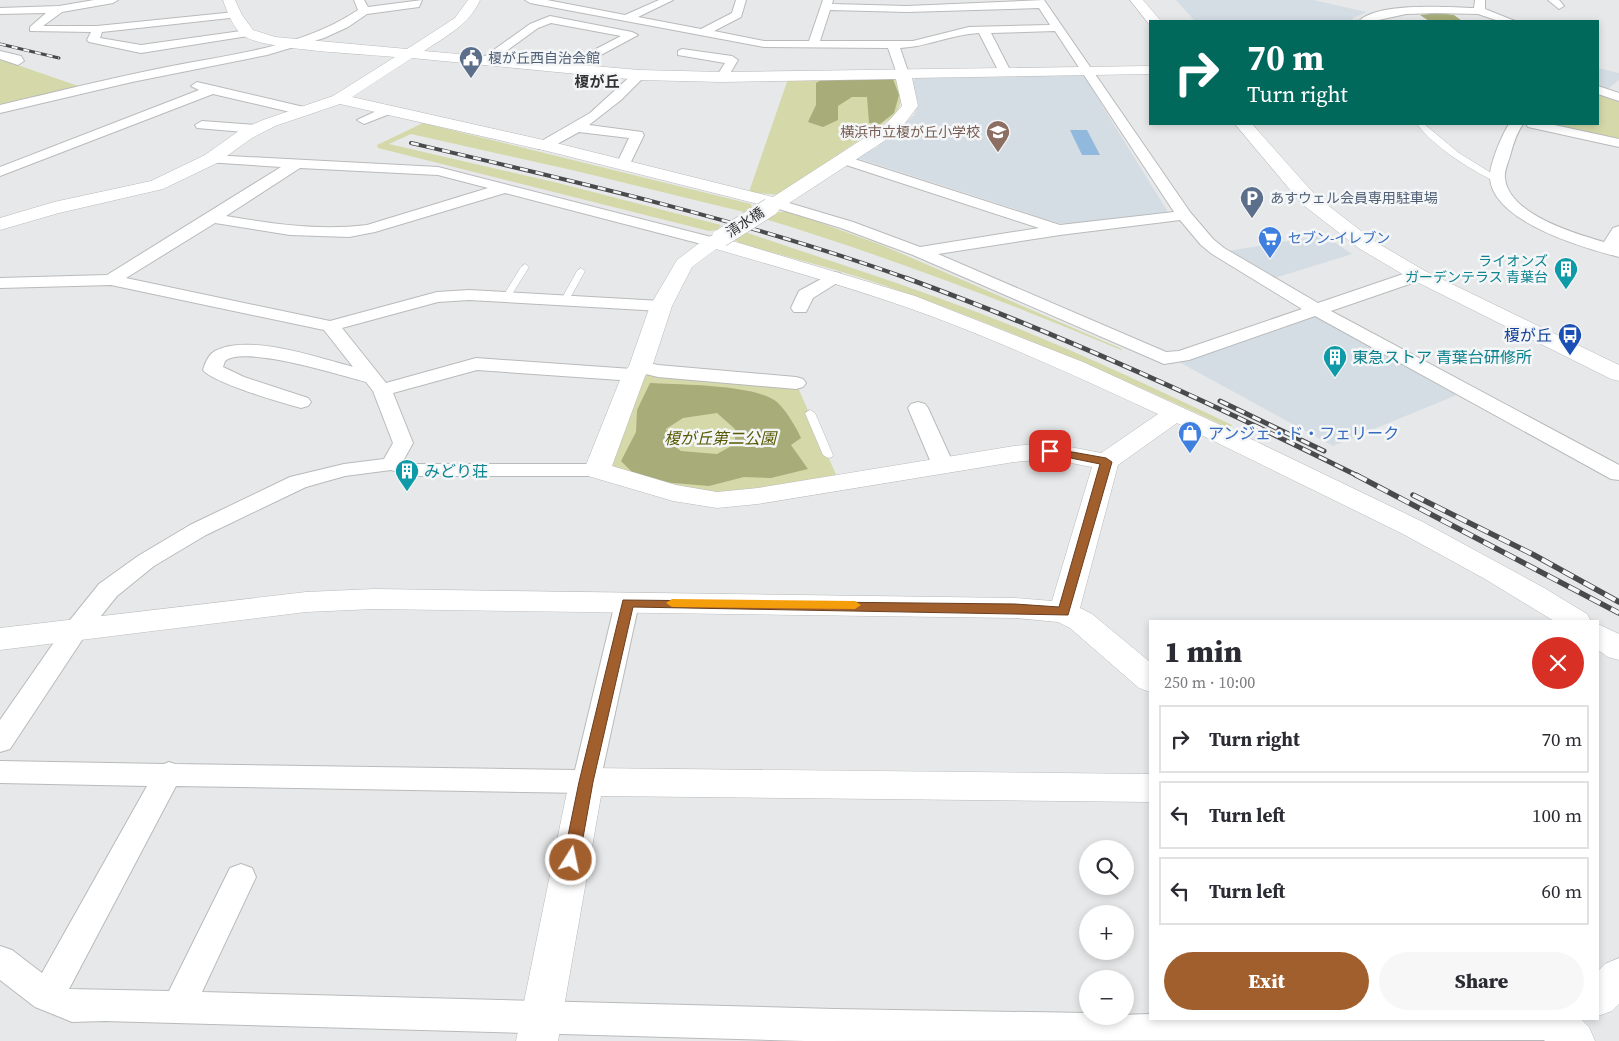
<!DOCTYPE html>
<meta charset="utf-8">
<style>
body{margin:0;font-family:"Source Serif 4","Noto Sans JP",serif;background:#f7f7f7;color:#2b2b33;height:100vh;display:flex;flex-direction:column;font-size:19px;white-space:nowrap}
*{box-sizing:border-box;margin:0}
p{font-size:16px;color:#7c7c81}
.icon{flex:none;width:28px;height:28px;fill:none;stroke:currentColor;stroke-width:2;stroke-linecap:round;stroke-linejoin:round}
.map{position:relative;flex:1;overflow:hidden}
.sheet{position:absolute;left:1149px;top:620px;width:450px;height:400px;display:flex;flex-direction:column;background:#fff;border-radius:0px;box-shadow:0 2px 8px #0003}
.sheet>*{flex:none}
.hud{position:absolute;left:1149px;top:20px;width:450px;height:105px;border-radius:0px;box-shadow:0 2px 8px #0003;background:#00695c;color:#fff;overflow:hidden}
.fabs{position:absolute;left:1079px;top:840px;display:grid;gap:10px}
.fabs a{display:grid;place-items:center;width:55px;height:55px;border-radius:50%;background:#fff;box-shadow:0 2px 8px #0003;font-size:25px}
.pin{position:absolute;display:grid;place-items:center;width:42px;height:42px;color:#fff;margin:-21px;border-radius:10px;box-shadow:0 2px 8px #0006}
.me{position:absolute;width:55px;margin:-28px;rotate:10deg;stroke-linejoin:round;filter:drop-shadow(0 0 4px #0008)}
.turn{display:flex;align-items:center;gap:18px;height:105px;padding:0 15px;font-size:22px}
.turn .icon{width:65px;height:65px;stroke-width:2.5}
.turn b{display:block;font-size:35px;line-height:42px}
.round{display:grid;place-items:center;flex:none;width:52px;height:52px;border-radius:26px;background:#f7f7f7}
.overview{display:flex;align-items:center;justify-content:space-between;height:85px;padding:0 15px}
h1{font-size:30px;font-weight:800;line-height:38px}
.action{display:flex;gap:10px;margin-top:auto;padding:10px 15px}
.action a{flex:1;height:58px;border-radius:30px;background:#a25f2e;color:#fff;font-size:20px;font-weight:800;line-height:58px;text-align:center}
.action a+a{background:#f7f7f7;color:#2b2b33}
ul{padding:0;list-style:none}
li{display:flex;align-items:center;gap:15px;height:68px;margin:0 10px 8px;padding:0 5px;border:2px solid #e1e1e2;border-radius:0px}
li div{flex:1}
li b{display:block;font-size:19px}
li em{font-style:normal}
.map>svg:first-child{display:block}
.built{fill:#d5dde4}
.green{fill:#d5d9a9}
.forest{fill:#a7ac79;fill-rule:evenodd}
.water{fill:#91b9de}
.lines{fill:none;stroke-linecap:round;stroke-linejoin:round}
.service-casing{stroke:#b9babb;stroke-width:1}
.minor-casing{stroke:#b9babb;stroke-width:2}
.tertiary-casing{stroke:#b9babb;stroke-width:1}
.service{fill:#fff;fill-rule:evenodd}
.minor{fill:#fff;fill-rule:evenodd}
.tertiary{fill:#fff;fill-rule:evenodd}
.rail-far3-casing{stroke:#494a4b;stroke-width:3}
.rail-far2-casing{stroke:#494a4b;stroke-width:4}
.rail-far1-casing{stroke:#494a4b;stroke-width:5}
.rail-casing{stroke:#494a4b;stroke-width:5.5}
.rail-far3{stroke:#f4f6f7;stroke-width:2;stroke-dasharray:6;stroke-linecap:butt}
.rail-far2{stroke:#f4f6f7;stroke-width:2.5;stroke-dasharray:8;stroke-linecap:butt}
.rail-far1{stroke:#f4f6f7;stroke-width:3;stroke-dasharray:9;stroke-linecap:butt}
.rail{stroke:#f4f6f7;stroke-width:4;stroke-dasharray:12;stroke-linecap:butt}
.tertiary-bridge-casing{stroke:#b9babb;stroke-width:19;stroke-linecap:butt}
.tertiary-bridge{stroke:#fff;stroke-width:18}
.route{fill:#a25f2e;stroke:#693e1e}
.slow{fill:#f59e0b}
.labels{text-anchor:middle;stroke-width:5;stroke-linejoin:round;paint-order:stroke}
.far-service-label{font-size:14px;fill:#4e5e75;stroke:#f4f6f7;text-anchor:start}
.far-education-label{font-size:14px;fill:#785e54;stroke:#f4f6f7;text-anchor:end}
.far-street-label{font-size:14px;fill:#333334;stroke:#f4f6f7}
.far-shop-label{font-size:14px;fill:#366cbe;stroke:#f4f6f7;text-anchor:start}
.far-culture-label{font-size:14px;fill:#0d838f;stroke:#f4f6f7;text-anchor:end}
.far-neighbourhood-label{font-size:15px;font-weight:bold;fill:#333334;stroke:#f4f6f7}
.transit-label{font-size:16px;fill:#164399;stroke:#f4f6f7;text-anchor:end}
.culture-label{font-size:16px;fill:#0d838f;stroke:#f4f6f7;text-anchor:start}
.shop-label{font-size:16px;fill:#366cbe;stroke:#f4f6f7;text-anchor:start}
.park-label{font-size:16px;font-style:italic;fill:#575a03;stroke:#f4f6f7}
</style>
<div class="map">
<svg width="1619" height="1041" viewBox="0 0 1619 1041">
<rect width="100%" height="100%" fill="#e7e8e9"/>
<g class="built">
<path d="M1176,0h137l54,12 -14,6 -1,3h-157z"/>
<path d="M1598,68l21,5v7l-11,9 -10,-3z"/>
<path d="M1072,74l12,2 84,136 -94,12 -16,-1 -204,-66 22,-9 38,-33 4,-12 -6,-21 5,-6z"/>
<path d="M1324,235l28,19 -77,24 -47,-27z"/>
<path d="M1314,314l145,80 -126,52 -154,-84z"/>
</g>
<g class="green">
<path d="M0,59l87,30 -87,19z"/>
<path d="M896,77l6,22 -6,16 -117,80 -30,-3 39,-113z"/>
<path d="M1598,94l21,7v42l-86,-19h65z"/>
<path d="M423,123l328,81 1,4 -8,4 -168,-41 -165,-37 -22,10 169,39 163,42 -4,5 -8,1 -331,-83 -1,-3z"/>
<path d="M776,212h15l93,34 238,103 -1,1c-117,-49 -235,-94 -356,-131z"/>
<path d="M745,232c79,27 159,52 237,82 85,33 168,72 250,111l-3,3c-113,-53 -228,-102 -346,-143 -47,-16 -95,-28 -142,-41l-6,-4z"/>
<path d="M658,371l138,12 41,94 -120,23 -120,-30 37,-95z"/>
</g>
<g class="forest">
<path d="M1439,13l15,2 8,6h-33l-9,-6z"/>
<path d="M823,79h70l6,16 -5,18 -14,11 -11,-1 -2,-26h-15l-14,9v14l-15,7 -15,-5 8,-17v-22z"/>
<path d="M650,383c29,2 105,1 127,19 9,8 19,25 24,36l-10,7 17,24 -37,9 -27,-1 -35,9 -48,-4 -29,-10 -11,-11 15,-29 1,-22zM717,413l18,16v15l-18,10 -36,-3 -11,-8 -4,-14 17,-11z"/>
</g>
<path class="water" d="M1070,130h17l13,25h-18z"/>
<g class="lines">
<g class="service-casing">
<g id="service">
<path d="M1417,124h7l35,29 42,26 -7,2c-26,-13 -60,-34 -77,-57z"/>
<path d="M525,264l4,3 -18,29 -1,2h-6l-1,-2 18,-29z"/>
<path d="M581,268l4,3 -16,29 -4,3 -3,-1 -1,-2 16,-29z"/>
<path d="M810,410l5,3 18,42 -1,2 -4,1 -5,-3 -18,-42z"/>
</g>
</g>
<g class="minor-casing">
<g id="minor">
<path d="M94,0h24l-5,3 -51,9 -19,14h54l138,-14 5,3 -1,2 -137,15 -2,6 41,7 107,-15 6,3 -6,3 -107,17 -52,-11 -2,-2 4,-8 -61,-1v-4l16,-14 -46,1v-6l59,-2z"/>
<path d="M354,0h10l4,7 54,-7 -3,7 -52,7 -19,13 -24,11 -57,17 -135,27 -132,31v-8c55,-13 111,-27 167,-38 65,-13 134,-19 191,-57z"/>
<path d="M525,0h22l78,15 34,-15h14l-35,17 63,12 31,-16 4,-13h10l-5,17 -27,14 50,10h45l14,-41h10l-1,4 75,2 137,-6 146,212 23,27 11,9 94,55 94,-32h12l2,4 -2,4 -93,32 288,154v15l-8,-1 -296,-163 -126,44 -25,4 -251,-109 -72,-27 -72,-22 -3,-3 8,-5 5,2 74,22 67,25 119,-19 -202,-66 -2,-3 2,-3 5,-1 218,70 114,-13 -119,-181 -64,2 20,39 -6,4 -6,-4 -20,-39c-27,1 -52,14 -79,15l9,26 -6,4 -6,-4 -9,-26 -124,-1 -234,-44zM1039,8l11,17 -81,2 -56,14h-93l10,-31 77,2zM1180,220l21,25 11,9 90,55 -123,42 -13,1 -228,-98 122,-19z"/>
<path d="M1475,0h10v9l30,12h-16l-21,-7 -42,-1 -30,1 -32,7h-15c19,-19 89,-14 115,-13z"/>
<path d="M1548,0h11l5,6 -5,3z"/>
<path d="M550,16l82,16 6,3 -67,36 -6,-4 2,-3 54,-28 -70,-13 -13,5 -47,34h-8l-2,-3 49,-35z"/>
<path d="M682,49l50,7 6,4 -12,20 -4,1 -6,-4 9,-14 -47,-8v-4z"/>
<path d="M0,51l21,5 3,5 -6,4 -18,-6z"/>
<path d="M639,71l4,1 2,3 -2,3 -22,22 -32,25 53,7 2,3 -16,33h-10l-2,-3 13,-27 -50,-6 -31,17h-10l-2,-3 2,-3 52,-30 45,-41z"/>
<path d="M197,82l111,26 2,3 -7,4 -90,-21 -213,82v-9l199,-77 -8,-4z"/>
<path d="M1598,86l21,7v8l-21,-7z"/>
<path d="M387,106l7,4 -2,3 -28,11 -7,-4z"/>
<path d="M202,121l55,4 7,4 -7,4 -60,-5 -2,-3z"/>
<path d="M1509,124h14c-7,10 -10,21 -13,32 -2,7 -6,15 -5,22 3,36 71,56 99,64l9,-14 6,-2v31c-35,-9 -126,-35 -129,-79 -1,-13 12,-43 19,-54z"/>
<path d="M1526,124h24l69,15v8l-91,-20z"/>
<path d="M211,155l227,12 281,72 2,3 -8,5 -208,-54 -130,39 -26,5 -59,-2 -75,-12 -89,55 204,43 107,-29 32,-2 192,11 6,1 3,4 -3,4 -6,1 -192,-11 -31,2 -96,26 44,55 90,-25 156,11 -1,-2 2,-4 7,-2 18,4 138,12 7,2 3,4 -3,4 -7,2 -138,-12 -16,-4 -1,6 -7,2 -157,-11 -84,23 20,50 -10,18 11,3h183l8,1 3,5 -3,5 -8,1h-184l-22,-6 -46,6 -39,11 -100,48 -52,31 -37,30 -33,41 -74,112 -10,3v-32l66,-95 33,-41 39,-28 52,-31 100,-48 54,-13 40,-5 9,-16 -20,-52 -7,-9c-26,-7 -121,-37 -141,-21l-2,6 21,10 64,21 3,4 -3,4 -7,2c-18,-5 -88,-25 -98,-38 2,-7 6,-16 12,-19 33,-18 104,7 138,16l-29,-37 -213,-45 -111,3v-10l107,-3 174,-108 -75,-5 -2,-3zM300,168l138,7 50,13 -121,37c-48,6 -94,-1 -141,-9z"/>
<path d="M834,272l6,1 2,4 -2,4 -27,17 -7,14h-12l-3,-4 8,-17z"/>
<path d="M918,402l7,2 3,4 26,57 -3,5 -8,1 -8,-1 -3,-5 -24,-57 3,-4z"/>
<path d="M627,595l9,2 3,6 -39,179 -4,8 -10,3 -410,-7 -107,203 100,2 61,-123 11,-4 11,4 4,9 -54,115 632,17 254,4v3l62,-2v5h426l4,9 -5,12 -770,1 -701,-20 -32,1 -12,-5 -25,-10 -35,-27v-34l12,4 30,23 105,-187 -147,-3v-22l164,3 5,-2 6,2 400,6 40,-167 3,-6z"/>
</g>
</g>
<g class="tertiary-casing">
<g id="tertiary">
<path d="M223,0h12l7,15 11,15 22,7 132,12 48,-31 13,-18h12c-11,25 -34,36 -56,51l215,19 83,2 428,-6v8l-238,4 6,28 -20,26 -121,79h-14l-1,-6 -215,-54 -207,-47 -65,22 -23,12 -35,25 -54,26 -104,24 -59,17v-12l54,-16 97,-21 54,-26 35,-25 23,-10 70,-24 62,-39c-30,-3 -131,-7 -151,-21 -11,-7 -17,-25 -21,-36zM412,58l227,22 83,2 174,-3 6,27 -16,18 -113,73 -225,-56 -196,-44z"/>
<path d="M1130,0h13l18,21h-11l-1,3z"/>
<path d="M1235,124h17l64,72 58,45 51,30 194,94v16l-8,-2 -200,-100 -51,-30 -58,-45z"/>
<path d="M721,232l7,2 3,4 -2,2 186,56 168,66 170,78 170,82 123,67 41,25 4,7h-37l-69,-42 -82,-45 -226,-111 -59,42 -38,143 12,6 58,48v30l-11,-4 -69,-60 -12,-6 -43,-4 -641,-9 -68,3 -306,38v-22l306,-36 68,-3 641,9 37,3 40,-134 -42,-8 -36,3 -256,42 -41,4 -44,-7 -85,-25 -4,-6 38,-95 7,-9 21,-60 27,-46 29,-22zM716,249c72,21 144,41 215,67 77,29 152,63 227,98l-57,39 -51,-10 -36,3 -256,42 -41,4 -41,-7 -64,-19 33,-90 7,-9 20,-61 20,-39z"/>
<path d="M1598,624l21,10v26l-11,-3 -10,-7z"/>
<path d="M586,768l564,6v28l-549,-6 -43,245h-42l53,-259 5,-10z"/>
<path d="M1619,958v46l-7,7 -14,5v-45l7,-7z"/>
<path d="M1531,1019h50l8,8 6,14h-50l-8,-8z"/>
</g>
</g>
<use href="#service" class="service"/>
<use href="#minor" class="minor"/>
<use href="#tertiary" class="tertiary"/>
<g class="rail-far3-casing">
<path id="rail-far3" d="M0,44l59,14"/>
</g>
<g class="rail-far2-casing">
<path id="rail-far2" d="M411,143c167,39 336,78 498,136"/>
</g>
<g class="rail-far1-casing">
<g id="rail-far1">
<path d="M906,278c155,56 304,124 452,198"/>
<path d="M1220,401l104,50"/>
</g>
</g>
<g class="rail-casing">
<g id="rail">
<path d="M1356,475l263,138"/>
<path d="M1413,495l121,60 85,47"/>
</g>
</g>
<use href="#rail-far3" class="rail-far3"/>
<use href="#rail-far2" class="rail-far2"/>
<use href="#rail-far1" class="rail-far1"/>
<use href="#rail" class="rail"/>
<g class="tertiary-bridge-casing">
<path id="tertiary-bridge" d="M721,238l49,-31"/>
</g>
<use href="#tertiary-bridge" class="tertiary-bridge"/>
</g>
<path class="route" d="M1050,448l56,10 6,4 -44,153 -435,-8 -40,175 -14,78 -2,5 -6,2 -5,-2 -3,-5 16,-78 44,-182 392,4 44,3 41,-143 -54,-11 -2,-2z"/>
<path class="slow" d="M672,599l183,2 6,4 -6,4 -183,-2 -6,-4z"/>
<defs>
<g id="civic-pin" transform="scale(1.25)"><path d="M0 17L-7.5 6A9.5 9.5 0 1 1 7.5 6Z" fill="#5c6f8a" stroke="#f4f6f7"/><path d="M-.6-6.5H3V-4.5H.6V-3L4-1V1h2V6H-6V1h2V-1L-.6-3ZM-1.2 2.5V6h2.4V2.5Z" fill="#fff"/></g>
<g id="school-pin" transform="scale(1.25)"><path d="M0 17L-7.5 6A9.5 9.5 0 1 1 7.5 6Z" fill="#8d6e63" stroke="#f4f6f7"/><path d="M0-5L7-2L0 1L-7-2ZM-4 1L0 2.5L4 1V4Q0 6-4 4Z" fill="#fff"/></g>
<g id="parking-pin" transform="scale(1.25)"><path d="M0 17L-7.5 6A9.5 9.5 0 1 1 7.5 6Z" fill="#5c6f8a" stroke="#f4f6f7"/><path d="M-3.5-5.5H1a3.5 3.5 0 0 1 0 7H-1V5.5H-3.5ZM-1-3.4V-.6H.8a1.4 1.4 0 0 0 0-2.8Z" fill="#fff"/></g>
<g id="supermarket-pin" transform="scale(1.25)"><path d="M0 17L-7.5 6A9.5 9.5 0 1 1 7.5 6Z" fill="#3f7fe0" stroke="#f4f6f7"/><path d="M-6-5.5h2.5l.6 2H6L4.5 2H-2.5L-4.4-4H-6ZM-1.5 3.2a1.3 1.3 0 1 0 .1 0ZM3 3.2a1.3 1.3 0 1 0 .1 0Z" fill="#fff"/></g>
<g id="building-pin" transform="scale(1.25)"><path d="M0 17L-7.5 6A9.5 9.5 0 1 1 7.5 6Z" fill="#0f9aa8" stroke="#f4f6f7"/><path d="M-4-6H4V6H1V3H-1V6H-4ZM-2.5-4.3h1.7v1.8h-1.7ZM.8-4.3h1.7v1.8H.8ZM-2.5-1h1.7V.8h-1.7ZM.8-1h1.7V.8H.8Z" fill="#fff"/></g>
<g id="bus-pin" transform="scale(1.25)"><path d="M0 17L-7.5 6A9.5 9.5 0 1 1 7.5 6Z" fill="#1a4fb4" stroke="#f4f6f7"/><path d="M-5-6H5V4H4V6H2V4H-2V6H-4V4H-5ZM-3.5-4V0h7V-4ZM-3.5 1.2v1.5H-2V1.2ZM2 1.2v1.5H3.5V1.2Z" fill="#fff"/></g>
<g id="shop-pin" transform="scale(1.25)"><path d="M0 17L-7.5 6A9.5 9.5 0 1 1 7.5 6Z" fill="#3f7fe0" stroke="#f4f6f7"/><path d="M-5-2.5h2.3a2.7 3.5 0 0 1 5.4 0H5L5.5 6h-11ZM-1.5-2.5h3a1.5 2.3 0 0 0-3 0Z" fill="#fff"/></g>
</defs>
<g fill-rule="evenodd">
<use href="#civic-pin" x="471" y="58"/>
<use href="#school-pin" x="998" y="132"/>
<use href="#parking-pin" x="1252" y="198"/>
<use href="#supermarket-pin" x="1270" y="238"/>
<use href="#building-pin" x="1566" y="269"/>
<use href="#bus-pin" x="1570" y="335"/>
<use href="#building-pin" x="1335" y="357"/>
<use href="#shop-pin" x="1190" y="433"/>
<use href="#building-pin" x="407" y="471"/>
</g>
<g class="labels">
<g class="far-service-label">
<text x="488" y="63">榎が丘西自治会館</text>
<text x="1270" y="203">あすウェル会員専用駐車場</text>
</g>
<g class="far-education-label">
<text x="980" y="137">横浜市立榎が丘小学校</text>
</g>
<g class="far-street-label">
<text transform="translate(745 222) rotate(-33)" y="5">清水橋</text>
</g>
<g class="far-shop-label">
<text x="1288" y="243">セブン-イレブン</text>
</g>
<g class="far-culture-label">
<text x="1548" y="266">ライオンズ<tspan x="1548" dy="16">ガーデンテラス 青葉台</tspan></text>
</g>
<g class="far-neighbourhood-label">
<text x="597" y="87">榎が丘</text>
</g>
<g class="transit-label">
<text x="1552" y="341">榎が丘</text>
</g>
<g class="culture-label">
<text x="1352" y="363">東急ストア 青葉台研修所</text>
<text x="424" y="477">みどり荘</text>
</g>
<g class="shop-label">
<text x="1208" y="439">アンジェ・ド・フェリーク</text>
</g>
<g class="park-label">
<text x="720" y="444">榎が丘第二公園</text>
</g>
</g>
</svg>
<div class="fabs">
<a><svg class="icon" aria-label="search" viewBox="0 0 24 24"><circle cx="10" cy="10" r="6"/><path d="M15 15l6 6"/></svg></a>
<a>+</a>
<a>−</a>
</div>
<div class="pin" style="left:1050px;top:451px;background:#d93025"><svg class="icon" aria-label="arrive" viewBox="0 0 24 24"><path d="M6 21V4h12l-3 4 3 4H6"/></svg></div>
<svg class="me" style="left:571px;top:860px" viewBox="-20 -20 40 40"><circle r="17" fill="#a25f2e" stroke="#fff" stroke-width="3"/><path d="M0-11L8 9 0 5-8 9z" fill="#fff"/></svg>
<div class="hud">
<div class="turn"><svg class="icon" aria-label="right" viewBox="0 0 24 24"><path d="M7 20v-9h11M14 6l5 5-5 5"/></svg><div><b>70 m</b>Turn right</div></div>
</div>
<section class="sheet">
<div class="overview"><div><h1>1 min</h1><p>250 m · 10:00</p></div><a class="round" style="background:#d93025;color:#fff"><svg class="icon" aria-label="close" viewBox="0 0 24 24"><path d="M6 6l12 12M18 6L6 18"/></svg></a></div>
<ul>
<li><svg class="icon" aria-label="right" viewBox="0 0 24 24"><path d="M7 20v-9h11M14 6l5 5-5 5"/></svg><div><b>Turn right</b></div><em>70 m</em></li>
<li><svg class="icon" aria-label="left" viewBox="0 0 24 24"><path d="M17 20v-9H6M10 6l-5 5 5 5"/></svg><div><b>Turn left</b></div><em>100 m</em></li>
<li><svg class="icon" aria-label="left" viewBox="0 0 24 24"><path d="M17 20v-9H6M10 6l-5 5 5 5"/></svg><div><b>Turn left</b></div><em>60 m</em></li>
</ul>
<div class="action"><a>Exit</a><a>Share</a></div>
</section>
</div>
